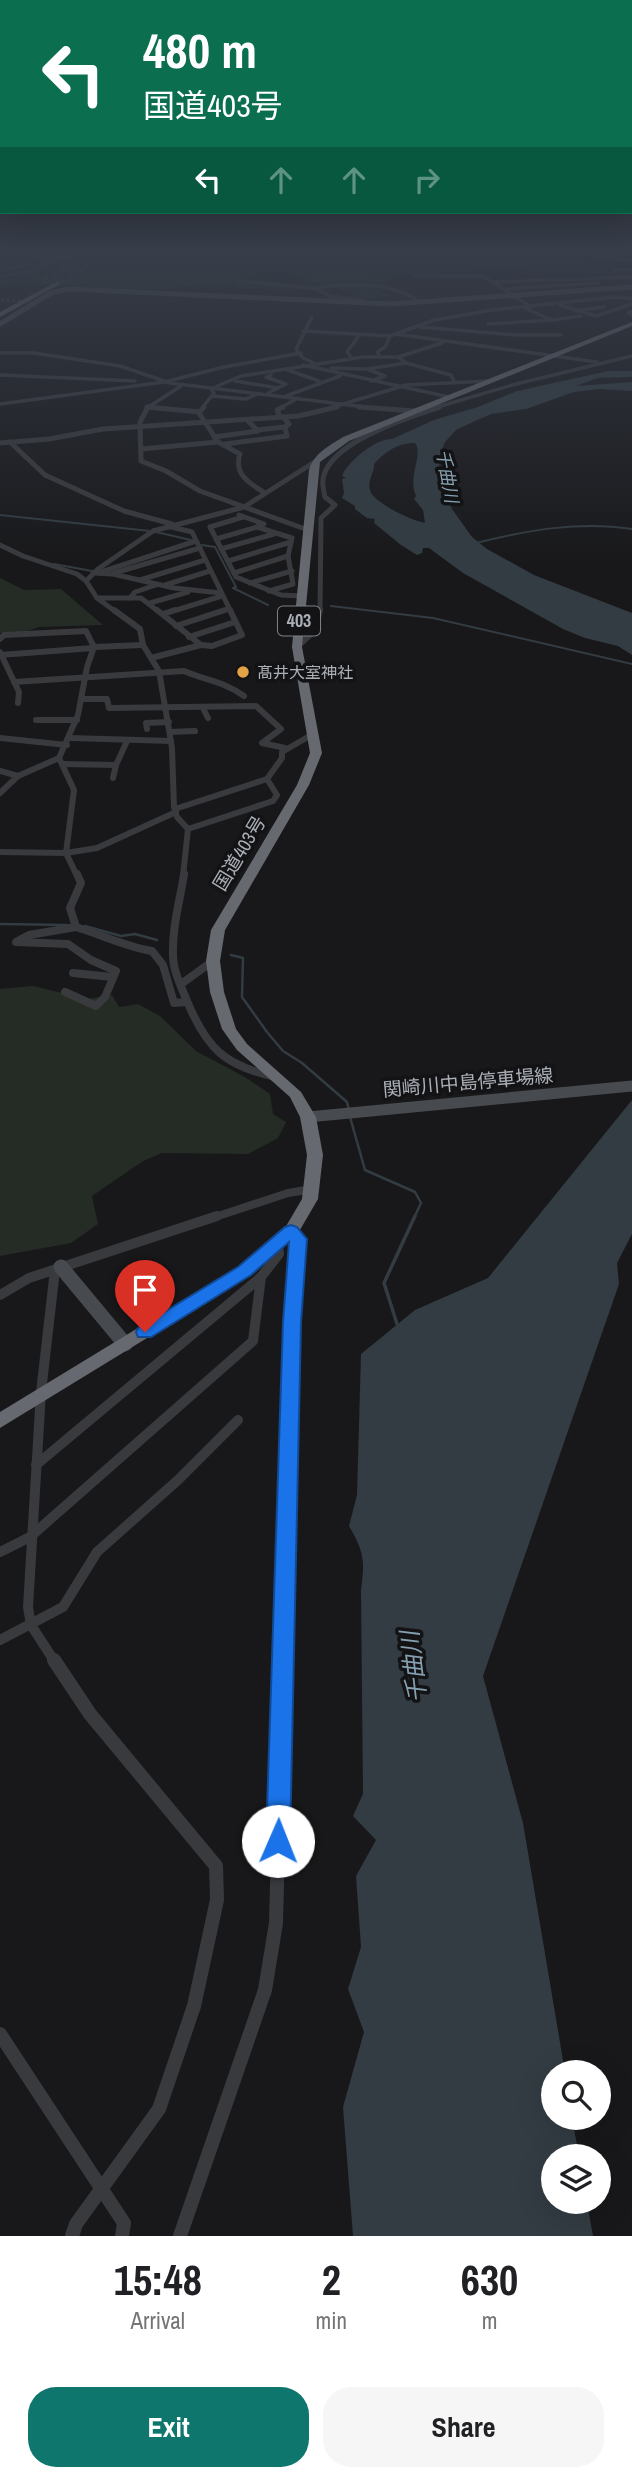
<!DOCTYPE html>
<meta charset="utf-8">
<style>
body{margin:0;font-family:"Archivo Narrow","Noto Sans JP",sans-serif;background:#f6f6f6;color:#202124;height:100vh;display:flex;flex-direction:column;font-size:26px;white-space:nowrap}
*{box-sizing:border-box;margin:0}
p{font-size:23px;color:#757577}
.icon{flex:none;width:38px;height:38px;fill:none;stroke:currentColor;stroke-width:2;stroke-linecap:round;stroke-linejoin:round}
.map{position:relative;height:2236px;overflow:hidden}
.side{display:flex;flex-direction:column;background:#fff;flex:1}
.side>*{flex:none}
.guide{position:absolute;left:0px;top:0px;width:634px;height:214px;box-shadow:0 7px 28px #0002;background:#0b6e4f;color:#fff;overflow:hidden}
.fabs{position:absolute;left:541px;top:2060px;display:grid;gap:14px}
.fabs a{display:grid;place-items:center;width:70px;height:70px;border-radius:50%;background:#fff;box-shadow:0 7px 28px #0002;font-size:35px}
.pin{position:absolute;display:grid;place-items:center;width:60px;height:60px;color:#fff;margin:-72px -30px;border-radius:50% 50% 50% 0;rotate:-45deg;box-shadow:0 0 7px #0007}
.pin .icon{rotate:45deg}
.me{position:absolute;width:77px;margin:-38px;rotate:1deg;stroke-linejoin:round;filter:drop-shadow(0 0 5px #0008)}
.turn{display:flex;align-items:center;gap:24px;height:147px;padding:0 28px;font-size:32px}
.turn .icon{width:91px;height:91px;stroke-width:2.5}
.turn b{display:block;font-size:49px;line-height:60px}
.lanes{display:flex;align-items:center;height:66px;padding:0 28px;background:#0003;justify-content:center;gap:35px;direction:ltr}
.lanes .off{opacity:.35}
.eta{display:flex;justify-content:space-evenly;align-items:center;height:119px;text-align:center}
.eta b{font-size:42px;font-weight:700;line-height:49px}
.cta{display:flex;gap:14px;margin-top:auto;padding:14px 28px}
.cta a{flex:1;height:80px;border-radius:28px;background:#0f766e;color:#fff;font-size:28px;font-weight:700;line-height:80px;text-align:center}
.cta a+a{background:#f6f6f6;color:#202124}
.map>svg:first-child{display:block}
.green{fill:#242c25}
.water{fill:#323c42;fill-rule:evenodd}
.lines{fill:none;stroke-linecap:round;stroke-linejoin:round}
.stream-far2{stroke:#323c42;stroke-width:2}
.stream-far1{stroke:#323c42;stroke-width:2.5}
.stream{stroke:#323c42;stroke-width:3.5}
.street-tunnel{stroke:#35363a;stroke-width:3.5;stroke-dasharray:3.5 2;stroke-linecap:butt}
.highway-tunnel{stroke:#35363a;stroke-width:7;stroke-dasharray:7 3.5;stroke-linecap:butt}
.street-far5{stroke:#393a3e;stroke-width:3.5}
.street-far4{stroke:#393a3e;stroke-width:5}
.street-far3{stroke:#393a3e;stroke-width:6}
.street-far2{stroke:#393a3e;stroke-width:8}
.street-far1{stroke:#393a3e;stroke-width:10}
.street{stroke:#393a3e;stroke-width:14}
.secondary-far2{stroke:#474a4e;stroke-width:5}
.secondary-far1{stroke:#474a4e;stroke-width:11}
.secondary{stroke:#474a4e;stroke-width:15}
.highway{fill:#66696f;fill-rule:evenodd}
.route{fill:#1a73e8;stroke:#114b97;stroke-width:2}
.poi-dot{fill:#e3a246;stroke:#131315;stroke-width:2.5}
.labels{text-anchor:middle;stroke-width:7;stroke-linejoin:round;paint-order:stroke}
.far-poi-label{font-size:16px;fill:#abb0b8;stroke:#131315;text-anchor:start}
.far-water-label{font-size:18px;font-style:italic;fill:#85a0b0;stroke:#131315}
.shield{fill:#131315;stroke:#7d8187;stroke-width:2}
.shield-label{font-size:18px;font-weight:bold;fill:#abb0b8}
.street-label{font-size:19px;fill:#abb0b8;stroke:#131315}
.near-water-label{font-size:24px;font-style:italic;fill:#85a0b0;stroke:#131315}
</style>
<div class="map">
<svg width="632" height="2236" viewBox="0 0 632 2236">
<rect width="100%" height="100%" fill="#18181a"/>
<g class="green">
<path d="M0,250h490l67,6 56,12 -13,5 -110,-4 -73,6 -41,-3 -1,3 17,4 -8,3h-40l28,5 20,9 -23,3 -11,-2 -14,-7 -34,-9 -17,-8 -29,-2 -20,6 65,13 -121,-4 -37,4 -124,-6 -27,3z"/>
<path d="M0,578l24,12 37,-1 42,36 -64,2 -20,7 -19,-1z"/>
<path d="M33,986l54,13 25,-4 7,12 19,-3 22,12 36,35 49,26 25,17 3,20 13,8 -8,16 -30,16 -86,-1 -19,8 -51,35 6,28 -27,19 -71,13v-267z"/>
</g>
<g class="water">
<path d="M608,371h24v6l-34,1 -22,8 56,-4v9l-33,-2 -25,3 -48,17 -35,5 -18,8 -17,8 -11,12 -4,11 -3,23 14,33 20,28 15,12 47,26 98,38v42l-14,-9 -33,-8 -22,-9 -100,-56 -34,-25h-6l-1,5 -5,2 -16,-10 -27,-22 1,-4 -8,-1 -12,-9v-3l-13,-8 2,-5 -2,-14 4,-1 -4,-2c4,-12 31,-37 50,-37l42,-19 44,-13 39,-16zM415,443c9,12 -8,33 1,53l-2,3 9,11 2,13c-12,-2 -52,-20 -55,-33 -3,-10 5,-18 4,-26 12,-13 23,-21 41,-21z"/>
<path d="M632,1100v134l-15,29 2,21 -136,392 40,147 42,249h-12v46h19l7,38h-26v46h34l6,34h-240l-10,-129 21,-75 -16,-43 13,-42 -5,-71 20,-36 -23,-24 10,-22 -2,-204c4,-30 3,-38 -12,-64l8,-31 4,-141 54,-44 73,-32z"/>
</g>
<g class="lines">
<g class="stream-far2">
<path d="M0,515l150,16"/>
<path d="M156,532l35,8"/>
<path d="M476,543c52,-13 103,-22 156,-14"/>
<path d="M202,545l13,2 21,40 -3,1 35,17"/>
<path d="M54,564l38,7"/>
<path d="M331,606l102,12 199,46"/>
</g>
<g class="stream-far1">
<path d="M0,924l67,1"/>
<path d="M85,926l36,10 14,-2 22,6"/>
<path d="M231,955l12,3 -1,39 25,35 16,19 19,12 45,39 2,8"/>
<path d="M350,1117l15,53 50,22 6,11 -7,15"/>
</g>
<path class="stream" d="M398,1327l-14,-44 31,-67"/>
<path class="street-tunnel" d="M1,300l29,2"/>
<g class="highway-tunnel">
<path d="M43,282l50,-32"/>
<path d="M58,283l53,-33"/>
</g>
<g class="street-far5">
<path d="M499,250l64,6 16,-3 53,8"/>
<path d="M0,252l38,6h35l-26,4 -12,9 -35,5"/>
<path d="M0,270l29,-5 -14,-6"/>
<path d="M614,270h18"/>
<path d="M415,276h68l48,31"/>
<path d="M237,281l77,7 16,8 32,4"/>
<path d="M496,282l136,-5"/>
<path d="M317,288c34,-5 74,-7 103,14"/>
<path d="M505,289l93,-6"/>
<path d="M560,305l36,11 36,-12"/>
<path d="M575,311l29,-4"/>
<path d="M632,311l-4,2 4,2"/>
<path d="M312,317l-16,32 7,9 11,5"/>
<path d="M552,320l29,-4"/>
<path d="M488,324l64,-4 -26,-11"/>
<path d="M420,327l96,8h45"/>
<path d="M303,331l87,5 44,-16 58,-10 124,-13 16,2"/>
<path d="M396,334l201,28"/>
<path d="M0,353h34l86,13 50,17 203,25"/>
<path d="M381,357l-4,-5 8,-5 5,-11"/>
<path d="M398,357l44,-14"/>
<path d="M352,358l-5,-6 13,-18"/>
<path d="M303,365l146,32"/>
<path d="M285,369l34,12"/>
<path d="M336,370l-5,-2 36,1"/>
<path d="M0,375l135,6"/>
<path d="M235,381l43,7"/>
<path d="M371,381l14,-5 -18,-7 39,-6"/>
<path d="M215,387l26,-11 122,-19h35l8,6 45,12 3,6"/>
<path d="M268,393l18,-9 -20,-7 5,-2"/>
<path d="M212,396l34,3 11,-5"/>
<path d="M286,396l54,-20"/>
<path d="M0,404l164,-22 60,-15 77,-14"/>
<path d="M147,407l15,1"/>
<path d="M147,408l34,-22"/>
<path d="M202,408l12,-15 -3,-4"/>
<path d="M280,408l18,-10"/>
<path d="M330,408l76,-23 82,-4"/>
<path d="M434,408l82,-24 116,-28"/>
</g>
<g class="street-far4">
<path d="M147,407l53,5"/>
<path d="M148,407l-8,15 1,39 25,10 34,20 108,39"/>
<path d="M204,407l-5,6 19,29 22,12c-7,20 10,30 25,39"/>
<path d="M359,407l55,4"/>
<path d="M280,417l-3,-7 6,-3"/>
<path d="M257,430l28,-3"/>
<path d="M214,437l44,-6 -10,-10"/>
<path d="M10,442l35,33 79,36 48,13"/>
<path d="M0,443l49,-4 54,-10 195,-13 39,-9"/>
<path d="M225,444l62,-8 -2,-9 4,-3 -6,-7"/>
<path d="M141,449l77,-7"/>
<path d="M239,515l25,9 -7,3 35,11 -4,18 5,28 -24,7"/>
<path d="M243,517l-33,10 26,50 45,18 21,1"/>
<path d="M167,526l25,6 39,80"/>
<path d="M216,539l41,-12"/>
<path d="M0,545l23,11 54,18 9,7 11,17 19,14"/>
<path d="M221,549l53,-15"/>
<path d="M228,561l63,-19"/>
<path d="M101,572l95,-31"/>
<path d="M93,573l20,1 61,14 47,5"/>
<path d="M114,573l86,-25"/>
<path d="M234,573l54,-17"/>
<path d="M140,580l65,-20"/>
<path d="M86,581l12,-12 55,-38 91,-24 72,-46"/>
<path d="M250,583l42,-12"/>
<path d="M165,585l45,-14"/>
<path d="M97,598h44l18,14"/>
<path d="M130,598l5,-6 21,-7"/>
<path d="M150,603l38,-11"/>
<path d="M170,612l52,-16"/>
<path d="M220,612l9,-3"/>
<path d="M320,612l1,-94 14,-13 -10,-8c-2,-9 -4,-18 1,-27 15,-31 82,-53 114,-63"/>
</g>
<g class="street-far3">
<path d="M114,610l26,19 3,16 16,26 13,77 2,59 3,10 11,12 -5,47"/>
<path d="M157,610l44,35 11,1 30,-11 -12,-25"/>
<path d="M163,614l12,-4"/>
<path d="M176,626l49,-16"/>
<path d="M189,637l46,-15"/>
<path d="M0,639l4,-4 82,-4 8,16 -7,20 -9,48 -19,43 -41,18 -18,17"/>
<path d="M94,647l49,-2"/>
<path d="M297,647l18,-17 5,-20"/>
<path d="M0,652l19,40 -1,11"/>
<path d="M0,655l93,-7"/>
<path d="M151,658l50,-13"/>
<path d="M14,682l170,-11c23,10 39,10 60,25"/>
<path d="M83,699h24l2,9 147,-2 25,23 -19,14 23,5"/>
<path d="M203,708l5,10"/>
<path d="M36,720h41"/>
<path d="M147,729l-1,-6 23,-1"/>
<path d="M170,732l25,-1"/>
<path d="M0,738l67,7"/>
<path d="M70,738l101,3"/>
<path d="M59,758l15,32 -8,63 11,23"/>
<path d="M63,764l53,1 11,-24"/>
<path d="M0,771l18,5"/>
<path d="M113,778l3,-13"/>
<path d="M175,809l92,-30"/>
<path d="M188,829l85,-28 4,-6 -10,-16 15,-21v-6l31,-18"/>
<path d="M0,852l66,1 31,-5 79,-36"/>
</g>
<g class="street-far2">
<path d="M77,874l4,9 -11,25 6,19c26,8 51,20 76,24l11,14 11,38 13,-1"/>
<path d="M184,874c-4,26 -12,54 -11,81 0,16 8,31 14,46 20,48 38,65 89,76"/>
<path d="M73,973l39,4"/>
<path d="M181,984l32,-23"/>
<path d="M65,992l31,14 9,-9 11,-26 -25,-11 -23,-16 -52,-2 13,-7 47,-8"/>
<path d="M212,1218l76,-25 24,-4"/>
</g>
<g class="street-far1">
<path d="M55,1270l-14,122 -13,215 3,18 24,37"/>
<path d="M0,1295l29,-17 188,-62"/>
<path d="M36,1465l225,-188"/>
<path d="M0,1552l30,-15 223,-196 8,-64 18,-23 -1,-9"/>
<path d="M0,1640l63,-33 34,-55 81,-72 60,-60"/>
<path d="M283,1662l9,-340 7,-80 -8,-11"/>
</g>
<g class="street">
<path d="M54,1660l36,54 126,152 1,34 -23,106 -35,103 -83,115 -4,12"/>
<path d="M0,2034l124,189 -2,13"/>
<path d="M180,2236l85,-246 11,-67 7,-263"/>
</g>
<path class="secondary-far2" d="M0,324l51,-31 18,-4 322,15 241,-17"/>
<path class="secondary-far1" d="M308,1117l324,-31"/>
<path class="secondary" d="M61,1267l64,77"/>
<g class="highway">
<path d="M623,250l9,1v4l-8,-4z"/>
<path d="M58,281l2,3 -60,33v-5z"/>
<path d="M632,322v4l-283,115 -29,21 -18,185 20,106 -13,32 -84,145 -5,31 4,31 12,37 11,15 54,48 15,25 7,38 -5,44 -21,36 -47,40 -250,153v-16l238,-145 47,-39 17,-29 5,-44 -7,-38 -10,-20 -53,-47 -15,-21 -12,-37 -4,-31 5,-31 86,-145 13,-32 -18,-106 17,-177c5,-17 20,-24 34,-33z"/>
</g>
</g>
<linearGradient id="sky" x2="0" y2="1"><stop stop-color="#0d0d0e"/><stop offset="0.44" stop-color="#373d49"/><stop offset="1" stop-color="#373d49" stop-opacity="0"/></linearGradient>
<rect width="632" height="563" fill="url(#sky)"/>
<path class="route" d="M291,1225l6,2 10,12 -6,83 -11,519 -3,8 -9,3 -8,-3 -4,-8 17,-519 6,-80 -38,33 -100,62h-13l-2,-5 2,-4 100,-61 47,-40z"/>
<circle class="poi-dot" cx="243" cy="672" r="7"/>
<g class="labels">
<g class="far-poi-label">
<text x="257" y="678">髙井大室神社</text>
</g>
<g class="far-water-label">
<text transform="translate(447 476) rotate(80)" y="6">千曲川</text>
</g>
<rect class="shield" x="278" y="606.5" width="42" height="29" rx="5"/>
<g class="shield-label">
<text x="299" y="627">403</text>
</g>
<g class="street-label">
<text transform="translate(239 853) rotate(-59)" y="7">国道403号</text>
<text transform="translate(468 1082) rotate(-5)" y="7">関崎川中島停車場線</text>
</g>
<g class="near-water-label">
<text transform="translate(414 1667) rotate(-97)" y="8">千曲川</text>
</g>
</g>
</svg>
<div class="fabs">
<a><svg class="icon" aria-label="search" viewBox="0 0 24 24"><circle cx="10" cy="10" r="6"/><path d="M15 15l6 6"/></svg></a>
<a><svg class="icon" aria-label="layers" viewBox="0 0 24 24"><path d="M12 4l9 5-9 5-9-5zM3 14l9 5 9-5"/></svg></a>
</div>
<div class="pin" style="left:145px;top:1332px;background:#d93025"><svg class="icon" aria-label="arrive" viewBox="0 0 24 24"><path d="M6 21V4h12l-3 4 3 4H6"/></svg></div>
<svg class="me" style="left:278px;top:1841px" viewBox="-20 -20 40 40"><circle r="19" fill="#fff"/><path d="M0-13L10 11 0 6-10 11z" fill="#1a73e8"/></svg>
<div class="guide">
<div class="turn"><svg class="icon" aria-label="left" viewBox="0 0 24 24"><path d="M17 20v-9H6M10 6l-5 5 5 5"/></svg><div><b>480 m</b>国道403号</div></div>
<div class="lanes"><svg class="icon" aria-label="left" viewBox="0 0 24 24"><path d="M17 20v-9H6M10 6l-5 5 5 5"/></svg><svg class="icon off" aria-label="ahead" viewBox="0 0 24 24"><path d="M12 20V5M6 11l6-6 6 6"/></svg><svg class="icon off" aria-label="ahead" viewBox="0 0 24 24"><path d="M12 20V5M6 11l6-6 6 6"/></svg><svg class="icon off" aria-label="right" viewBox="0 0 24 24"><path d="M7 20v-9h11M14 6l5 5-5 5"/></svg></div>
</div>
</div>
<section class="side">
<div class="eta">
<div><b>15:48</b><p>Arrival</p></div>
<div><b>2</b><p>min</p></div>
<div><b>630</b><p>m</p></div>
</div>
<div class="cta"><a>Exit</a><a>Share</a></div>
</section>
